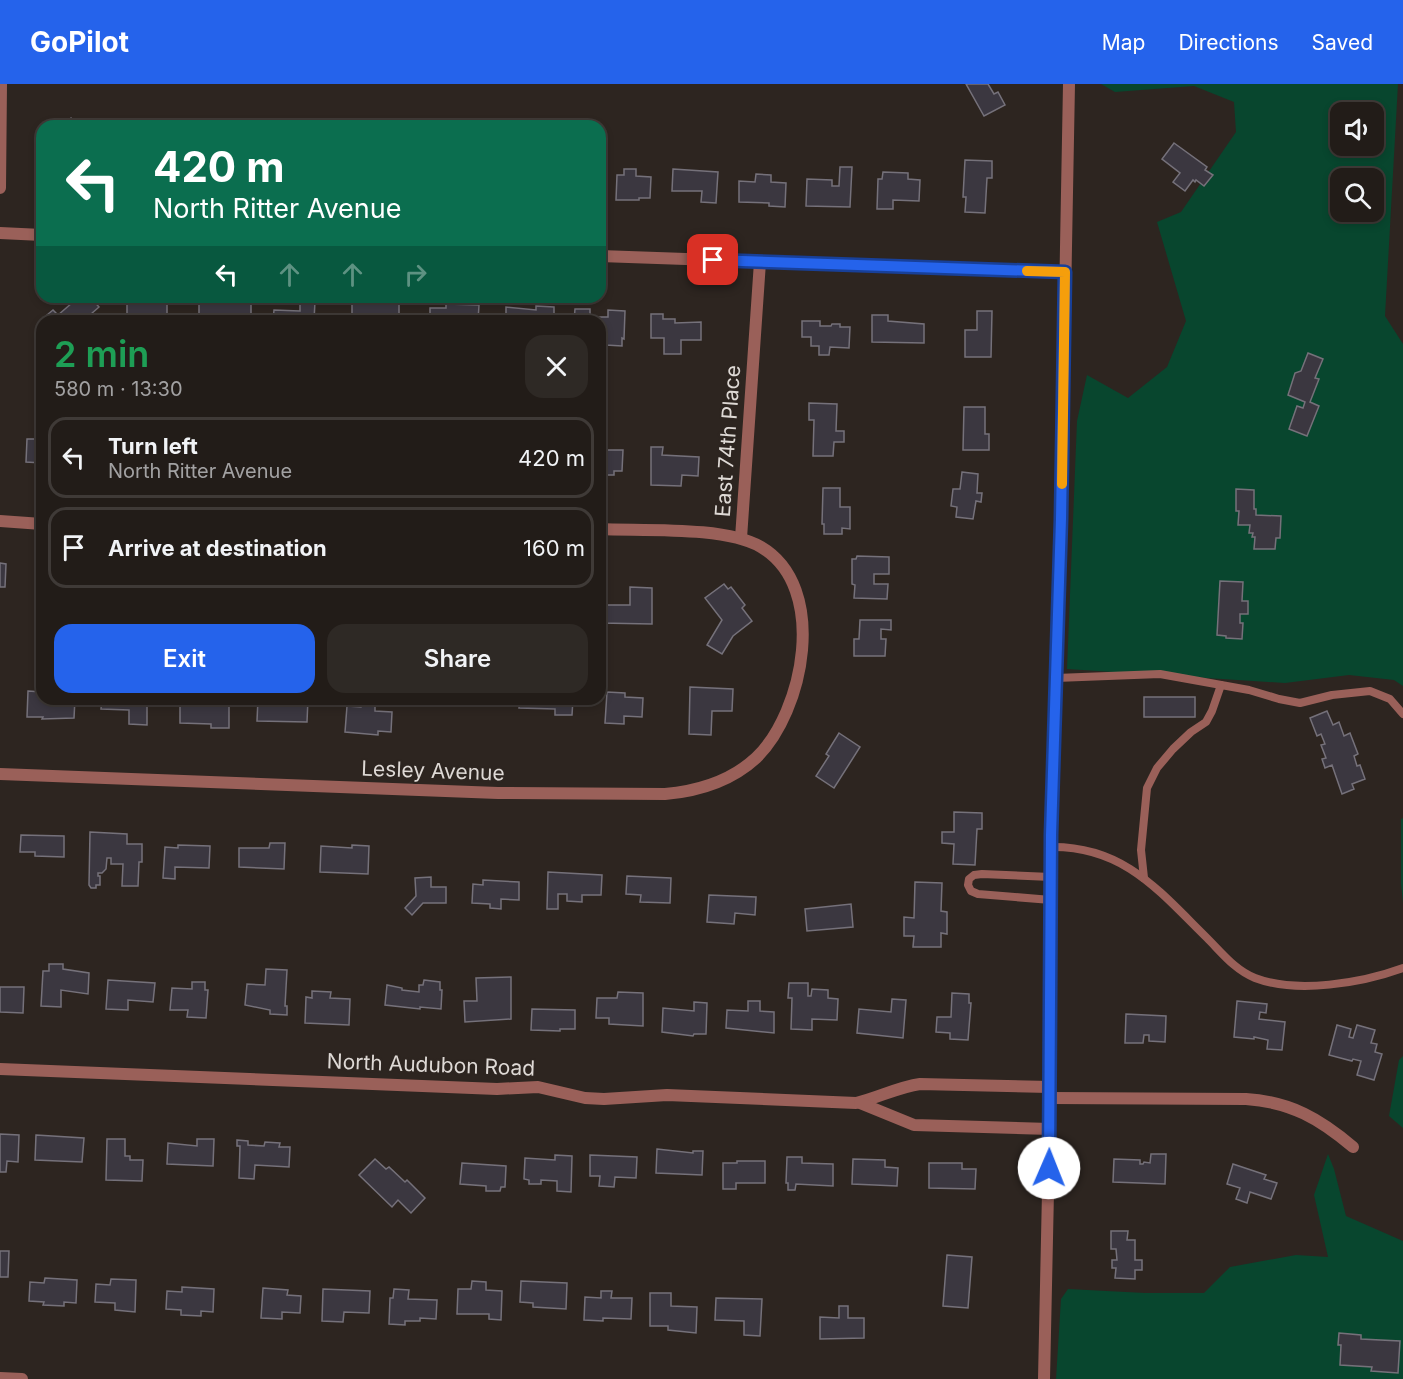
<!DOCTYPE html>
<meta charset="utf-8">
<style>
body{margin:0;font-family:Inter,sans-serif;background:#2e2925;color:#f1f3f6;height:100vh;display:flex;flex-direction:column;font-size:22px;white-space:nowrap}
*{box-sizing:border-box;margin:0}
p{font-size:20px;color:#a2a1a2}
.icon{flex:none;width:33px;height:33px;fill:none;stroke:currentColor;stroke-width:2;stroke-linecap:round;stroke-linejoin:round}
.map{position:relative;flex:1;overflow:hidden}
.sheet{position:absolute;left:36px;top:231px;width:570px;height:390px;display:flex;flex-direction:column;background:#221c18;border-radius:18px;box-shadow:0 3px 9px #0003,0 0 0 2px #3f3a37}
.sheet>*{flex:none}
.guide{position:absolute;left:36px;top:36px;width:570px;height:183px;border-radius:18px;box-shadow:0 3px 9px #0003,0 0 0 2px #3f3a37;background:#0b6e4f;color:#fff;overflow:hidden}
.tools{position:absolute;left:1330px;top:18px;display:grid;gap:12px}
.tools a{display:grid;place-items:center;width:54px;height:54px;border-radius:12px;background:#221c18;box-shadow:0 3px 9px #0003,0 0 0 2px #3f3a37;font-size:30px}
.pin{position:absolute;display:grid;place-items:center;width:51px;height:51px;color:#fff;margin:-26px;border-radius:12px;box-shadow:0 3px 9px #0006}
.me{position:absolute;width:66px;margin:-33px;rotate:1deg;stroke-linejoin:round;filter:drop-shadow(0 0 4px #0008)}
.turn{display:flex;align-items:center;gap:21px;height:126px;padding:0 18px;font-size:27px}
.turn .icon{width:78px;height:78px;stroke-width:2.5}
.turn b{display:block;font-size:42px;line-height:51px}
.lanes{display:flex;align-items:center;height:57px;padding:0 18px;background:#0003;justify-content:center;gap:30px;direction:ltr}
.lanes .off{opacity:.35}
.round{display:grid;place-items:center;flex:none;width:63px;height:63px;border-radius:18px;background:#2e2925}
.summary{display:flex;align-items:center;justify-content:space-between;height:102px;padding:0 18px}
h1{font-size:36px;font-weight:600;line-height:45px;color:#1e9e55}
.button{display:flex;gap:12px;margin-top:auto;padding:12px 18px}
.button a{flex:1;height:69px;border-radius:18px;background:#2563eb;color:#fff;font-size:24px;font-weight:600;line-height:69px;text-align:center}
.button a+a{background:#2e2925;color:#f1f3f6}
ul{padding:0;list-style:none}
li{display:flex;align-items:center;gap:18px;height:81px;margin:0 12px 9px;padding:0 6px;border:3px solid #3f3a37;border-radius:18px}
li div{flex:1}
li b{display:block;font-size:22px}
li em{font-style:normal}
header{display:flex;align-items:center;gap:36px;box-sizing:border-box;height:84px;padding:0 30px;background:#2563eb;color:#fff}
header strong{font-size:28px}
nav{display:flex;gap:33px;margin-inline-start:auto;font-size:21px}
.map>svg:first-child{display:block}
.green{fill:#08462e;fill-rule:evenodd}
.building{fill:#3b3740;stroke:#75717a;stroke-width:1.5}
.lines{fill:none;stroke-linecap:round;stroke-linejoin:round}
.service{stroke:#9a6059;stroke-width:8}
.minor{stroke:#9a6059;stroke-width:12}
.tertiary{stroke:#9a6059;stroke-width:12}
.route-casing{stroke:#184099;stroke-width:15}
.route{stroke:#2563eb;stroke-width:10}
.slow{stroke:#f59e0b;stroke-width:10}
.labels{text-anchor:middle;stroke-width:4.5;stroke-linejoin:round;paint-order:stroke}
.street-label{font-size:21px;fill:#ded9d5;stroke:#2d2520}
</style>
<header>
<strong>GoPilot</strong>
<nav><a>Map</a><a>Directions</a><a>Saved</a></nav>
</header>
<div class="map">
<svg width="1403" height="1295" viewBox="0 0 1403 1295">
<rect width="100%" height="100%" fill="#2d2520"/>
<g class="green">
<path d="M1101,0h297l-13,232 18,28v342l-9,-6 -45,-5 -64,8 -218,-14 10,-248 10,-46 41,23 39,-31 19,-46 -29,-99 24,-10 55,-80 -2,-30 -40,-16 -79,6zM1341,28h33v34h-33zM1341,94h33v34h-33z"/>
<path d="M1403,734v85l-2,-19v-65z"/>
<path d="M1403,972v72l-14,-12 10,-56z"/>
<path d="M1328,1070l6,15 12,47 57,25v138h-347l5,-80 7,-10 77,4h59l26,-26 66,-12 32,2 -14,-62z"/>
</g>
<g class="building">
<path d="M966,0h22l6,10 4,-2 7,13 -21,11z"/>
<path d="M71,34l7,8h-15z"/>
<path d="M1174,59l33,24 -2,3 8,5 -9,11 -8,-6 -1,2 -2,-2 -8,11 -12,-9 7,-9 -18,-14z"/>
<path d="M965,76l27,1v17h-5l-2,35 -20,-1 1,-15h-3z"/>
<path d="M840,83h12l-2,40 -44,-1 1,-27 25,1v6h7z"/>
<path d="M624,85h12v7l15,1 -1,21h-11v2h-23l1,-25h7z"/>
<path d="M673,85l45,3 -2,31 -15,-1 1,-11h-30z"/>
<path d="M883,88l25,1v6l12,1 -1,21 -26,-1v9h-16l1,-30h4z"/>
<path d="M756,90l15,1v7l15,1 -1,24 -16,-1v-3l-30,-1v-21l16,1z"/>
<path d="M79,213h11l9,10 -16,14h-41v2l-2,-2 13,-11 5,5z"/>
<path d="M127,213h40v19l-40,-1z"/>
<path d="M199,214h17v6h35v17h-52z"/>
<path d="M300,217h15l-1,20h-41l1,-11 26,1z"/>
<path d="M367,219h32v18h-47v-17z"/>
<path d="M446,220l33,1 -1,16h-48v-13h16z"/>
<path d="M536,222l18,1v14h-48v-14l30,3z"/>
<path d="M575,225h15v8h18v-7l17,1 -1,28 -2,-1v8l-16,-1 1,-8h-7v-16h-26z"/>
<path d="M977,227h15l-1,46h-26v-27h12z"/>
<path d="M651,230h12v5h12v4l26,-1v18h-20v14h-17v-16h-13z"/>
<path d="M872,231h16v6l36,3v19l-52,-1z"/>
<path d="M802,237h18v5h11l1,-2h8v3h10l-1,21 -19,-1 -1,8h-10v-9h-8v-9h-9z"/>
<path d="M1308,269l15,6 -8,19 4,1 -9,23 9,4 -12,30 -18,-7 8,-23 6,2 2,-6 -17,-7 7,-22 6,-2z"/>
<path d="M809,319l28,1 -1,27h8v11h-10l-1,14h-20l1,-36h-5z"/>
<path d="M964,323h21v27h4v16h-26z"/>
<path d="M27,355h15v24l-16,-1z"/>
<path d="M651,363h12l-1,8 37,2 -1,19 -16,-1 -1,11 -30,-1z"/>
<path d="M600,366h23l-1,21h-8v4h-14z"/>
<path d="M962,388l16,2 -1,19h5l-1,9 -5,-1 -3,18 -17,-2 1,-10 -6,-1 2,-17h7z"/>
<path d="M823,404h17v19h10v22l-8,-1v6h-18v-10h-2z"/>
<path d="M1236,405l18,1v19h2v6l25,1 -1,22h-4l-1,11h-21l1,-12h-3l1,-4h-4l1,-8h-12l1,-14h-3z"/>
<path d="M857,472l32,1v17h-15v10h14l-1,15 -33,-1 1,-13 -3,-1v-25h4z"/>
<path d="M0,479l6,1 -1,23h-5z"/>
<path d="M37,486h5v18h-6z"/>
<path d="M1220,497l23,1 -1,19h6v13h-8v9h3l-1,16 -16,-1v-2l-9,-1z"/>
<path d="M724,500l4,5 3,-2 14,18 -3,3 10,13 -19,15 -11,18 -15,-9 15,-25 -17,-22z"/>
<path d="M630,503l22,1v36l-52,-1v-18h30z"/>
<path d="M860,536h31v10l-10,-1v10h5l-1,17h-31v-17h5z"/>
<path d="M690,603l43,2 -1,22h-20l-1,24 -22,-1z"/>
<path d="M28,607l14,1v7h33l-1,19 -32,1 1,-2h-16z"/>
<path d="M607,608l18,1v4l18,1 -1,19 -18,-1v8l-19,-1z"/>
<rect x="1144" y="613" width="51" height="20"/>
<path d="M102,615h45v26l-18,-1v-14l-28,-1z"/>
<path d="M180,615h48l1,2v27h-18v-4l-31,-1z"/>
<path d="M258,615h50l-1,23 -50,-1z"/>
<path d="M440,615h12l-1,7 -12,-1z"/>
<path d="M520,615h53l-1,16h-17v-6l-36,-1z"/>
<path d="M362,617l13,1v9l17,1 -1,20 -13,-1v4l-33,-3 2,-26 14,1z"/>
<path d="M1327,627l6,14 6,-3 5,14 6,-3 8,21 -4,2 3,10 3,-1 5,14 -13,5 2,5 -12,5 -10,-29 -7,3 -3,-9 4,-1 -5,-13 4,-1 -4,-10 -4,2 -7,-18z"/>
<path d="M839,649l21,14 -26,41 -18,-12 13,-20 -3,-2z"/>
<path d="M954,728l28,1v16h-5l-2,36 -22,-1 1,-20 -12,-1v-11h12z"/>
<path d="M90,748l37,2v10h15v18h-3l-1,24h-16l1,-22h-12v-6h-4l-1,11 -4,4h-4v3h2v9h-4v3h-5l-2,-3z"/>
<path d="M21,751l43,1v21l-29,-1v-4h-15z"/>
<path d="M270,759h15l-1,26 -45,-2v-19h30z"/>
<path d="M178,761l32,1 -1,22 -34,-1v12l-12,-1 2,-31 13,1z"/>
<path d="M352,761l17,1 -1,28 -48,-2 1,-26 31,2z"/>
<path d="M548,788l54,3 -1,20h-19v7l-15,-1v-7h-9v15h-11z"/>
<path d="M627,792l44,2 -1,25 -30,-1 1,-7 -15,-1z"/>
<path d="M431,793v10h15v16h-23l-11,12 -7,-7 11,-12 -1,-18z"/>
<path d="M483,796l36,2v18l-18,-1v10l-11,-1v-4l-18,-1 1,-19 10,1z"/>
<path d="M915,798l27,1 -1,28 6,1v22l-6,-1v14h-28l1,-11h-10v-19l10,1z"/>
<path d="M709,811l47,2 -1,18 -20,-2 -1,11 -27,-2z"/>
<path d="M851,820l2,23 -46,4 -2,-22z"/>
<path d="M49,880h14v5l26,4 -1,21 -27,-4v17l-20,-1 2,-35h6z"/>
<path d="M266,885l21,1 -2,36h2v9l-17,-1v-4l-25,-5 2,-21 18,1z"/>
<path d="M511,893v42l-46,3 -1,-21h13l-1,-23z"/>
<path d="M108,896l47,3 -2,19 -25,-2v10l-22,-1z"/>
<path d="M424,896l16,2v8h2l-1,19 -21,-2v2l-35,-4 2,-20 15,3v2l17,2v-7h4z"/>
<path d="M192,898h13v8h3l-2,28 -19,-1 1,-7h-18l2,-22 20,1z"/>
<path d="M789,899h19v13h3l1,-7 16,1v8l10,1 -1,21 -25,-1v11l-21,-1 1,-31h-4z"/>
<path d="M0,903h24l-1,26 -23,-1z"/>
<path d="M312,907l19,1 -1,6 20,1 -1,26 -44,-2 1,-26 6,1z"/>
<path d="M618,908l25,1v33l-34,-2v-6h-13l1,-20h20z"/>
<path d="M952,909l17,1v9h2l-3,37 -18,-1v-6l-14,-1 1,-15h14z"/>
<path d="M892,915l14,1 -3,38 -46,-5 2,-24 32,3z"/>
<path d="M748,917h12v10l14,1v21l-48,-5 1,-18 21,1z"/>
<path d="M1237,917l30,3 -1,9 -6,-1 -1,7 26,3 -3,28 -15,-1 1,-9 -14,-3v2l-20,-2z"/>
<path d="M694,918l13,1 -1,31h-12l-1,2 -31,-4 1,-24 31,3z"/>
<path d="M532,925l43,1v19h-15v2l-29,-1z"/>
<path d="M1126,930l40,2 -1,26 -16,-1v-6h-5l-1,8h-18z"/>
<path d="M1337,941l14,4 -2,8 4,1 4,-13 18,5 -4,13 6,1 -2,8 7,2 -8,26 -17,-5 4,-14 -8,-2 -1,2 -23,-6z"/>
<path d="M0,1050l19,1 -1,27 -11,-1 -1,11h-6z"/>
<path d="M36,1051l48,3 -2,24 -47,-2z"/>
<path d="M107,1055h18v17h5v4h13l-1,21 -36,-1z"/>
<path d="M197,1055h17l-1,27 -46,-2 1,-21 29,3z"/>
<path d="M237,1056l11,1v4l16,1 1,-4 15,1 -1,4h11l-1,20 -34,-2 -1,14 -15,-1 1,-32h-3z"/>
<path d="M657,1065l36,4v-2h10l-1,24 -46,-2z"/>
<path d="M1151,1070h15l-1,30 -52,-2 1,-23 26,1v4h3l1,-2 6,1z"/>
<path d="M555,1071l17,1 -1,36 -14,-1v-10l-16,-1v4h-12v-4l-5,-1 1,-21 30,2z"/>
<path d="M590,1071l47,2 -1,21 -21,-1 -1,10 -15,-1 1,-10h-10z"/>
<path d="M787,1073h15v6l31,1v22l-37,-2 -1,6h-7v-7h-2z"/>
<path d="M375,1075l11,10 3,-2 16,15 2,-2 18,18 -14,15 -13,-13 -6,7 -33,-32z"/>
<path d="M853,1075l32,1v7l13,1 -1,18 -45,-2z"/>
<path d="M737,1077h28v22h-29v6h-13v-26h14z"/>
<path d="M462,1079l44,3 -1,21h-4l-1,4h-14v-5l-26,-2z"/>
<path d="M929,1079h33v6h14l-1,20 -46,-1z"/>
<path d="M1233,1080l33,11 -2,4 13,4 -6,16 -21,-7 -3,11 -11,-4 4,-11 -13,-4z"/>
<path d="M1111,1147h17l-1,9h8v20h7v10h-7v9l-20,-1 1,-10h-4v-8h5l-1,-11h-5z"/>
<path d="M0,1167h9l-1,26h-8z"/>
<path d="M947,1171l25,2 -4,51 -25,-2z"/>
<path d="M45,1194l32,2 -1,23 -12,-1v4l-21,-1 1,-3 -15,-1 1,-19 14,1z"/>
<path d="M111,1195l25,1 -1,32 -20,-2v-7l-20,-1 1,-18 14,1z"/>
<path d="M472,1197l14,1v8l16,1 -1,29 -12,-1v-5h-32l1,-25h13z"/>
<path d="M521,1197l46,2 -1,26 -33,-2v-4l-13,-1z"/>
<path d="M182,1203l32,2 -1,23 -12,-1v5l-20,-1v-5l-15,-1 1,-18 15,1z"/>
<path d="M263,1204l25,2 -1,5 14,1 -1,17 -18,-1v7l-21,-1z"/>
<path d="M323,1205l47,2 -1,22 -25,-1 -1,10 -21,-1z"/>
<path d="M394,1205l15,1 -1,9 29,1 -1,19 -16,-1v3h-15v4l-16,-1 1,-26h3z"/>
<path d="M601,1207h11l-1,7h21l-1,21 -28,-1v3l-19,-1 1,-23 16,1z"/>
<path d="M650,1209h21v13l26,1 -1,26 -28,-3v-4h-18z"/>
<path d="M716,1214l46,1 -2,37 -16,-1v-14l-29,-1z"/>
<path d="M839,1222h9v12h16v20l-44,1v-22l19,1z"/>
<path d="M1339,1249l22,2v4l39,2 -2,32 -27,-2 1,-4 -32,-2 1,-20h-3z"/>
</g>
<g class="lines">
<g class="service">
<path d="M1056,594l104,-4 89,16 30,9 21,4 32,-8 38,-4 20,8 13,15"/>
<path d="M1051,763c73,-1 108,44 156,91 15,15 28,32 48,40 42,16 107,5 148,-10"/>
<path d="M1144,794l-3,-28 6,-62 10,-20 16,-19 18,-17 15,-10 6,-11 9,-26"/>
<path d="M1051,816l-73,-6 -7,-3 -3,-6 1,-6 5,-4 8,-1 69,3"/>
</g>
<g class="minor">
<path d="M0,104l1,-104"/>
<path d="M0,149l42,2"/>
<path d="M600,172l465,16"/>
<path d="M0,437l42,3"/>
<path d="M741,454l19,-276"/>
<path d="M0,690l498,19 167,1c34,-3 66,-13 91,-36 48,-46 73,-171 5,-211 -36,-21 -118,-16 -161,-18"/>
<path d="M0,985l497,20 41,-2 47,11 19,1 63,-4 189,8c22,-5 42,-16 64,-19l130,3"/>
<path d="M1050,1014l196,1c45,3 74,20 107,48"/>
<path d="M860,1019l54,22 136,4"/>
</g>
<g class="tertiary">
<path d="M0,1294l22,1"/>
<path d="M1044,1295l6,-281 1,-263 10,-316 8,-435"/>
</g>
</g>
<g class="lines">
<g class="route-casing">
<path id="route" d="M713,176l352,12 -4,247 -10,316 -2,333"/>
</g>
<use href="#route" class="route"/>
<path class="slow" d="M1027,187l38,1 -3,212"/>
</g>
<g class="labels">
<g class="street-label">
<text transform="translate(728 357) rotate(-86)" y="7">East 74th Place</text>
<text transform="translate(433 687) rotate(2)" y="7">Lesley Avenue</text>
<text transform="translate(431 981) rotate(2)" y="7">North Audubon Road</text>
</g>
</g>
</svg>
<div class="tools">
<a><svg class="icon" aria-label="sound" viewBox="0 0 24 24"><path d="M4 9h4l5-4v14l-5-4H4zM17 9q2 3 0 6"/></svg></a>
<a><svg class="icon" aria-label="search" viewBox="0 0 24 24"><circle cx="10" cy="10" r="6"/><path d="M15 15l6 6"/></svg></a>
</div>
<div class="pin" style="left:713px;top:176px;background:#d93025"><svg class="icon" aria-label="arrive" viewBox="0 0 24 24"><path d="M6 21V4h12l-3 4 3 4H6"/></svg></div>
<svg class="me" style="left:1049px;top:1084px" viewBox="-20 -20 40 40"><circle r="19" fill="#fff"/><path d="M0-13L10 11 0 6-10 11z" fill="#2563eb"/></svg>
<div class="guide">
<div class="turn"><svg class="icon" aria-label="left" viewBox="0 0 24 24"><path d="M17 20v-9H6M10 6l-5 5 5 5"/></svg><div><b>420 m</b>North Ritter Avenue</div></div>
<div class="lanes"><svg class="icon" aria-label="left" viewBox="0 0 24 24"><path d="M17 20v-9H6M10 6l-5 5 5 5"/></svg><svg class="icon off" aria-label="ahead" viewBox="0 0 24 24"><path d="M12 20V5M6 11l6-6 6 6"/></svg><svg class="icon off" aria-label="ahead" viewBox="0 0 24 24"><path d="M12 20V5M6 11l6-6 6 6"/></svg><svg class="icon off" aria-label="right" viewBox="0 0 24 24"><path d="M7 20v-9h11M14 6l5 5-5 5"/></svg></div>
</div>
<section class="sheet">
<div class="summary"><div><h1>2 min</h1><p>580 m · 13:30</p></div><a class="round"><svg class="icon" aria-label="close" viewBox="0 0 24 24"><path d="M6 6l12 12M18 6L6 18"/></svg></a></div>
<ul>
<li><svg class="icon" aria-label="left" viewBox="0 0 24 24"><path d="M17 20v-9H6M10 6l-5 5 5 5"/></svg><div><b>Turn left</b><p>North Ritter Avenue</p></div><em>420 m</em></li>
<li><svg class="icon" aria-label="arrive" viewBox="0 0 24 24"><path d="M6 21V4h12l-3 4 3 4H6"/></svg><div><b>Arrive at destination</b></div><em>160 m</em></li>
</ul>
<div class="button"><a>Exit</a><a>Share</a></div>
</section>
</div>
